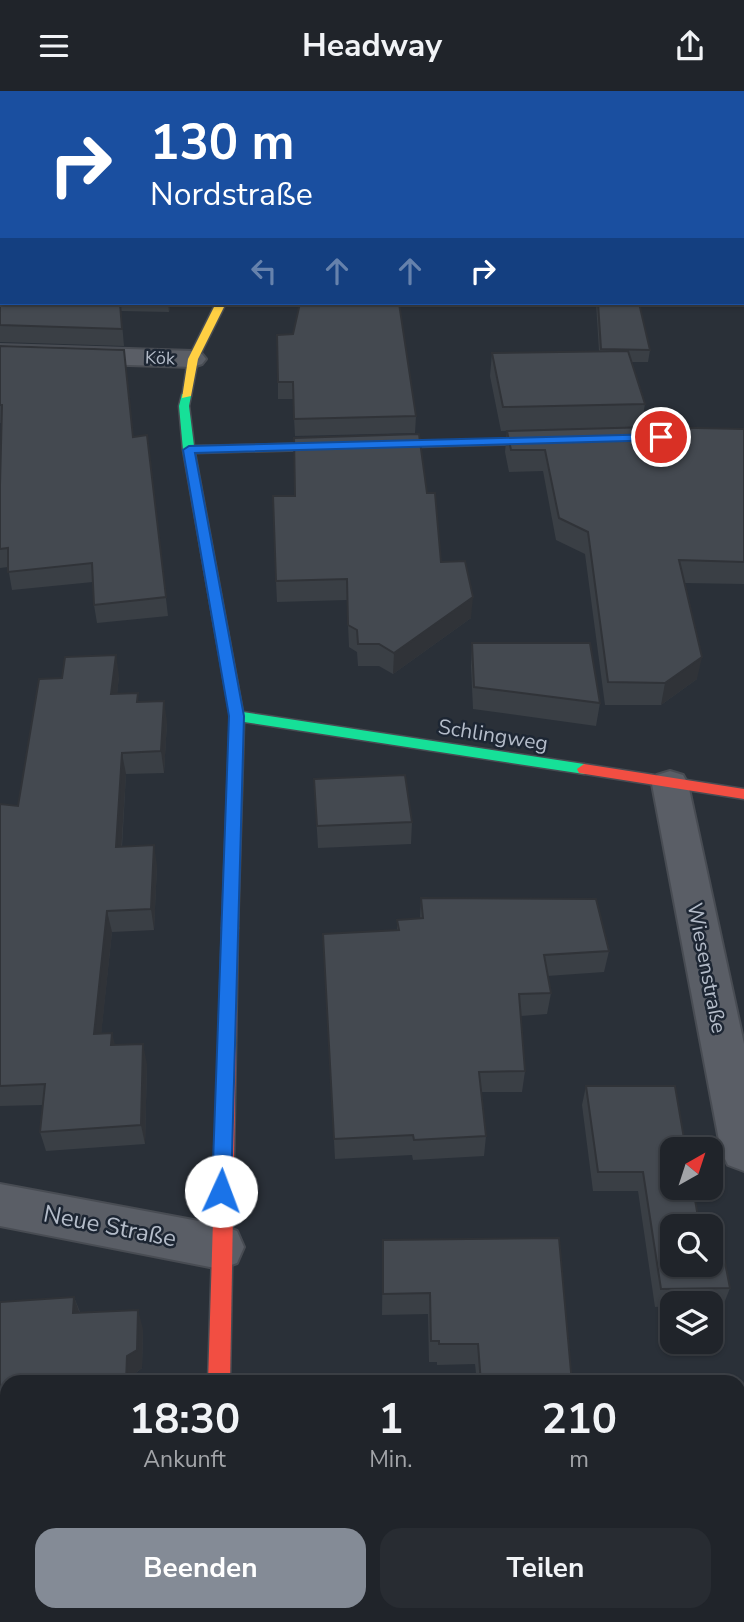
<!DOCTYPE html>
<html lang="de">
<meta charset="utf-8">
<style>
body{margin:0;font-family:"Nunito Sans",sans-serif;background:#282c32;color:#f1f3f6;height:100vh;display:flex;flex-direction:column;font-size:26px;white-space:nowrap}
*{box-sizing:border-box;margin:0}
p{font-size:23px;color:#a2a4a8}
.icon{flex:none;width:38px;height:38px;fill:none;stroke:currentColor;stroke-width:2;stroke-linecap:round;stroke-linejoin:round}
.map{position:relative;flex:1;overflow:hidden}
.sheet{position:absolute;left:0px;top:1284px;width:746px;height:247px;display:flex;flex-direction:column;background:#20242a;border-radius:21px 21px 0 0;box-shadow:0 2px 5px #0004,0 0 0 2px #3d4147}
.sheet>*{flex:none}
.guide{position:absolute;left:0px;top:0px;width:746px;height:214px;box-shadow:0 2px 5px #0004,0 0 0 2px #3d4147;background:#1a4fa0;color:#fff;overflow:hidden}
.needle{width:46px;rotate:39deg}
.fabs{position:absolute;left:660px;top:1046px;display:grid;gap:14px}
.fabs a{display:grid;place-items:center;width:63px;height:63px;border-radius:14px;background:#20242a;box-shadow:0 2px 5px #0004,0 0 0 2px #3d4147;font-size:35px}
.pin{position:absolute;display:grid;place-items:center;width:60px;height:60px;color:#fff;margin:-30px;border:4px solid #fff;border-radius:50%;box-shadow:0 2px 7px #0007}
.me{position:absolute;width:77px;margin:-38px;rotate:2deg;stroke-linejoin:round;filter:drop-shadow(0 0 5px #0008)}
.turn{display:flex;align-items:center;gap:24px;height:147px;padding:0 35px;font-size:32px}
.turn .icon{width:91px;height:91px;stroke-width:2.5}
.turn b{display:block;font-size:49px;line-height:60px}
.lanes{display:flex;align-items:center;height:66px;padding:0 35px;background:#0003;justify-content:center;gap:35px;direction:ltr}
.lanes .off{opacity:.35}
.eta{display:flex;justify-content:space-evenly;align-items:center;height:119px;text-align:center}
.eta b{font-size:42px;font-weight:700;line-height:49px}
.primary-button{display:flex;gap:14px;margin-top:auto;padding:14px 35px}
.primary-button a{flex:1;height:80px;border-radius:21px;background:#848b96;color:#fff;font-size:28px;font-weight:700;line-height:80px;text-align:center}
.primary-button a+a{background:#282c32;color:#f1f3f6}
header{display:flex;justify-content:space-between;align-items:center;height:91px;padding:0 35px;background:#20242a;font-size:32px;font-weight:700}
.map>svg:first-child{display:block}
.lines{fill:none;stroke-linecap:round;stroke-linejoin:round}
.street-casing{stroke:#484c53;stroke-width:4}
.fast-casing{stroke:#484c53;stroke-width:3}
.slow-casing{stroke:#484c53;stroke-width:3}
.jam-casing{stroke:#484c53;stroke-width:3}
.street{fill:#5a5e66;fill-rule:evenodd}
.fast{fill:#16e098;fill-rule:evenodd}
.slow{fill:#ffcf43;fill-rule:evenodd}
.jam{fill:#f24e42;fill-rule:evenodd}
.wall{fill:#3a3f45}
.shaded-wall{fill:#303338}
.building{fill:#444950;stroke:#303338;stroke-width:2;fill-rule:evenodd}
.route{fill:#1a73e8;stroke:#114b97;stroke-width:2}
.labels{text-anchor:middle;stroke-width:5;stroke-linejoin:round;paint-order:stroke}
.far-street-label{font-size:18px;fill:#b4bcc9;stroke:#1d2633}
.street-label{font-size:21px;fill:#b4bcc9;stroke:#1d2633}
.near-street-label{font-size:24px;fill:#b4bcc9;stroke:#1d2633}
</style>
<header><svg class="icon" aria-label="menu" viewBox="0 0 24 24"><path d="M4 6h16M4 12h16M4 18h16"/></svg>Headway<svg class="icon" aria-label="share" viewBox="0 0 24 24"><path d="M12 15V3M7 8l5-5 5 5M5 13v7h14v-7"/></svg></header>
<div class="map">
<svg width="744" height="1531" viewBox="0 0 744 1531">
<rect width="100%" height="100%" fill="#2a3038"/>
<g class="lines">
<g class="street-casing">
<g id="street">
<path d="M0,254l193,6 9,3 4,5 -4,5 -9,3 -193,-6z"/>
<path d="M670,680l13,4 5,9 56,260v127l-16,-6 -7,-14 -69,-367 5,-9z"/>
<path d="M0,1093l220,41 17,6 7,16 -7,16 -17,6 -220,-43z"/>
<rect x="738" y="1396" width="6" height="56"/>
<rect x="188" y="1524" width="58" height="7"/>
</g>
</g>
<g class="fast-casing">
<path id="fast" d="M182,303l9,2 -2,10 5,40 368,-8v4l-4,1 -363,10 48,259 341,52 7,5 -2,4 -5,1 -340,-52 -6,206 -2,4h-12l-2,-4 8,-212 -47,-266 -4,-44z"/>
</g>
<g class="slow-casing">
<path id="slow" d="M216,212h10l-28,56 -7,37 -9,2 6,-39z"/>
</g>
<g class="jam-casing">
<g id="jam">
<path d="M584,673l160,25v10l-165,-26 -2,-4z"/>
<path d="M230,831l6,2 2,4 -8,455h-22l14,-455 2,-4z"/>
</g>
</g>
<use href="#street" class="street"/>
<use href="#fast" class="fast"/>
<use href="#slow" class="slow"/>
<use href="#jam" class="jam"/>
</g>
<g class="wall">
<path d="M0,0h275v2h-273v83h-2z"/>
<path d="M0,169l2,43h169l-2,9 -48,-1 3,35 -124,-4z"/>
<path d="M596,212h43l11,47 -2,12h-16l13,42 -4,23 -140,4 -11,-55 2,-23 107,-2z"/>
<path d="M293,243l123,82 -1,17 -120,3 -2,-37h-15v-17z"/>
<path d="M0,255l124,4 9,87 14,-2 21,181 -71,7 -3,-18 -1,-23 -81,8 -4,-23 -8,1v-83l2,-62h-2z"/>
<path d="M744,338v155l-60,-1 13,96 -36,26h-56l-20,-151 -29,-14 -13,-69 -34,1 -4,-20 2,-21z"/>
<path d="M427,402l14,69 30,56 -78,56 -14,-8h-21l-1,-14 -8,-5 -2,-47 -70,2 -1,-21z"/>
<path d="M472,552l128,60 -4,23 -123,-17 -2,-43z"/>
<path d="M119,585l-2,18 23,8 27,20 -3,51 -38,1 -4,73 35,19 -3,64 -42,2 -11,102 14,11 32,19 -2,80 -99,7 -6,-19 3,-27 -43,1v-302l18,2z"/>
<path d="M314,688l98,43 -1,22 -93,4z"/>
<path d="M421,807l188,53 -5,21 -57,4 4,17 -4,21 -26,2 4,55 -3,21h-41l5,44 -2,20 -71,4 -1,-5 -77,4 -12,-225 74,-4v-10l23,-1z"/>
<path d="M586,995l112,131 32,71 -7,18h-13v-2h-38v2l-17,1 -17,-116h-45l-11,-86z"/>
<path d="M383,1149l189,143h-95l-2,-19 -38,1v-3h-8l-1,-48 -46,1z"/>
<path d="M74,1206l6,15 63,17 -1,39 -9,7 -126,8v55h-7v-136z"/>
</g>
<g class="shaded-wall">
<path d="M168,212h3l-2,9z"/>
<path d="M473,506l-2,21 -78,56 1,-21z"/>
<path d="M116,564l3,21 -4,39 -4,-21z"/>
<path d="M702,566l-5,22 -36,26 4,-22z"/>
<path d="M164,610l3,21 -3,51 -3,-22z"/>
<path d="M122,662l4,21 -6,94 -4,-21z"/>
<path d="M154,754l3,21 -3,64 -3,-21z"/>
<path d="M107,820l5,21 -13,123 -5,-21z"/>
<path d="M112,942l5,20 -6,-8z"/>
<path d="M143,953l4,20 -2,80 -4,-19z"/>
<path d="M74,1206l7,20 -8,-4z"/>
<path d="M138,1219l5,19 -1,39 -9,7v8h-7l1,-27z"/>
<rect x="112" y="1524" width="8" height="7"/>
</g>
<g class="building">
<path d="M0,0h270l-1,2h-267v68h-2z"/>
<path d="M333,0h237v2h-238z"/>
<path d="M0,169h2v43h118l2,26 -122,-4z"/>
<path d="M300,212h99l17,113 -122,3 -1,-37h-15l-1,-47 16,-1z"/>
<path d="M598,212h41l11,47 -49,-1z"/>
<path d="M0,255l124,4 9,87 14,-2 19,162 -72,8 -2,-42 -84,9v-24l-8,1v-64l2,-80h-2z"/>
<path d="M628,260l17,53 -142,3 -11,-54z"/>
<path d="M651,336l93,2v133l-65,-2 23,97 -37,26 -57,-1 -20,-150 -29,-14 -14,-68h-34l-4,-19z"/>
<path d="M419,343l8,59h8l6,69 24,-1 8,36 -79,56 -15,-9h-21l-1,-14 -9,-5 -1,-46 -71,2 -3,-85h22l-1,-58z"/>
<path d="M472,552h118l10,60 -126,-16z"/>
<path d="M116,564l-5,39 27,-1 -1,9 27,-1 -3,50 -39,2 -6,94 38,-2 -3,64 -44,2 -13,123 18,-1 -1,12 32,-1 -2,81 -101,7 5,-48 -45,2v-282l18,2 21,-127 23,-1 3,-21z"/>
<path d="M405,684l7,47 -95,4 -3,-47z"/>
<path d="M421,807l175,1 13,52 -65,4 7,38 -32,1 6,77 -46,1 7,64 -72,4 -1,-5 -79,4 -11,-205 76,-4 -2,-10 26,-2z"/>
<path d="M586,995h89l11,64h-14v38h21l5,29h18l14,71 -69,1 -18,-117h-45zM672,1136h38v38h-38z"/>
<path d="M559,1147l13,145h-91l-3,-39h-39v-3h-8l-1,-48 -47,1v-54z"/>
<path d="M74,1206l-1,16 65,-3 -1,40 -10,6 -1,27h-119v37h-7v-118z"/>
<path d="M0,1405l7,1v118h105v7h-112z"/>
<path d="M351,1524h313l1,7h-315z"/>
</g>
<path class="route" d="M661,343l4,1v5l-470,13 49,263 -13,475 -3,6 -7,3 -7,-3 -2,-6 17,-475 -46,-266 6,-4z"/>
<g class="labels">
<g class="far-street-label">
<text transform="translate(160 267) rotate(2)" y="6">Kök</text>
</g>
<g class="street-label">
<text transform="translate(493 644) rotate(9)" y="7">Schlingweg</text>
<text transform="translate(707 877) rotate(79)" y="7">Wiesenstraße</text>
</g>
<g class="near-street-label">
<text transform="translate(110 1135) rotate(11)" y="8">Neue Straße</text>
</g>
</g>
</svg>
<div class="fabs">
<a><svg class="needle" viewBox="-14 -14 28 28"><path d="M0-13l5 13h-10z" fill="#e53935"/><path d="M0 13l5-13h-10z" fill="#a2a4a8"/></svg></a>
<a><svg class="icon" aria-label="search" viewBox="0 0 24 24"><circle cx="10" cy="10" r="6"/><path d="M15 15l6 6"/></svg></a>
<a><svg class="icon" aria-label="layers" viewBox="0 0 24 24"><path d="M12 4l9 5-9 5-9-5zM3 14l9 5 9-5"/></svg></a>
</div>
<div class="pin" style="left:661px;top:346px;background:#d93025"><svg class="icon" aria-label="arrive" viewBox="0 0 24 24"><path d="M6 21V4h12l-3 4 3 4H6"/></svg></div>
<svg class="me" style="left:221px;top:1100px" viewBox="-20 -20 40 40"><circle r="19" fill="#fff"/><path d="M0-13L10 11 0 6-10 11z" fill="#1a73e8"/></svg>
<div class="guide">
<div class="turn"><svg class="icon" aria-label="right" viewBox="0 0 24 24"><path d="M7 20v-9h11M14 6l5 5-5 5"/></svg><div><b>130 m</b>Nordstraße</div></div>
<div class="lanes"><svg class="icon off" aria-label="left" viewBox="0 0 24 24"><path d="M17 20v-9H6M10 6l-5 5 5 5"/></svg><svg class="icon off" aria-label="ahead" viewBox="0 0 24 24"><path d="M12 20V5M6 11l6-6 6 6"/></svg><svg class="icon off" aria-label="ahead" viewBox="0 0 24 24"><path d="M12 20V5M6 11l6-6 6 6"/></svg><svg class="icon" aria-label="right" viewBox="0 0 24 24"><path d="M7 20v-9h11M14 6l5 5-5 5"/></svg></div>
</div>
<section class="sheet">
<div class="eta">
<div><b>18:30</b><p>Ankunft</p></div>
<div><b>1</b><p>Min.</p></div>
<div><b>210</b><p>m</p></div>
</div>
<div class="primary-button"><a>Beenden</a><a>Teilen</a></div>
</section>
</div>
